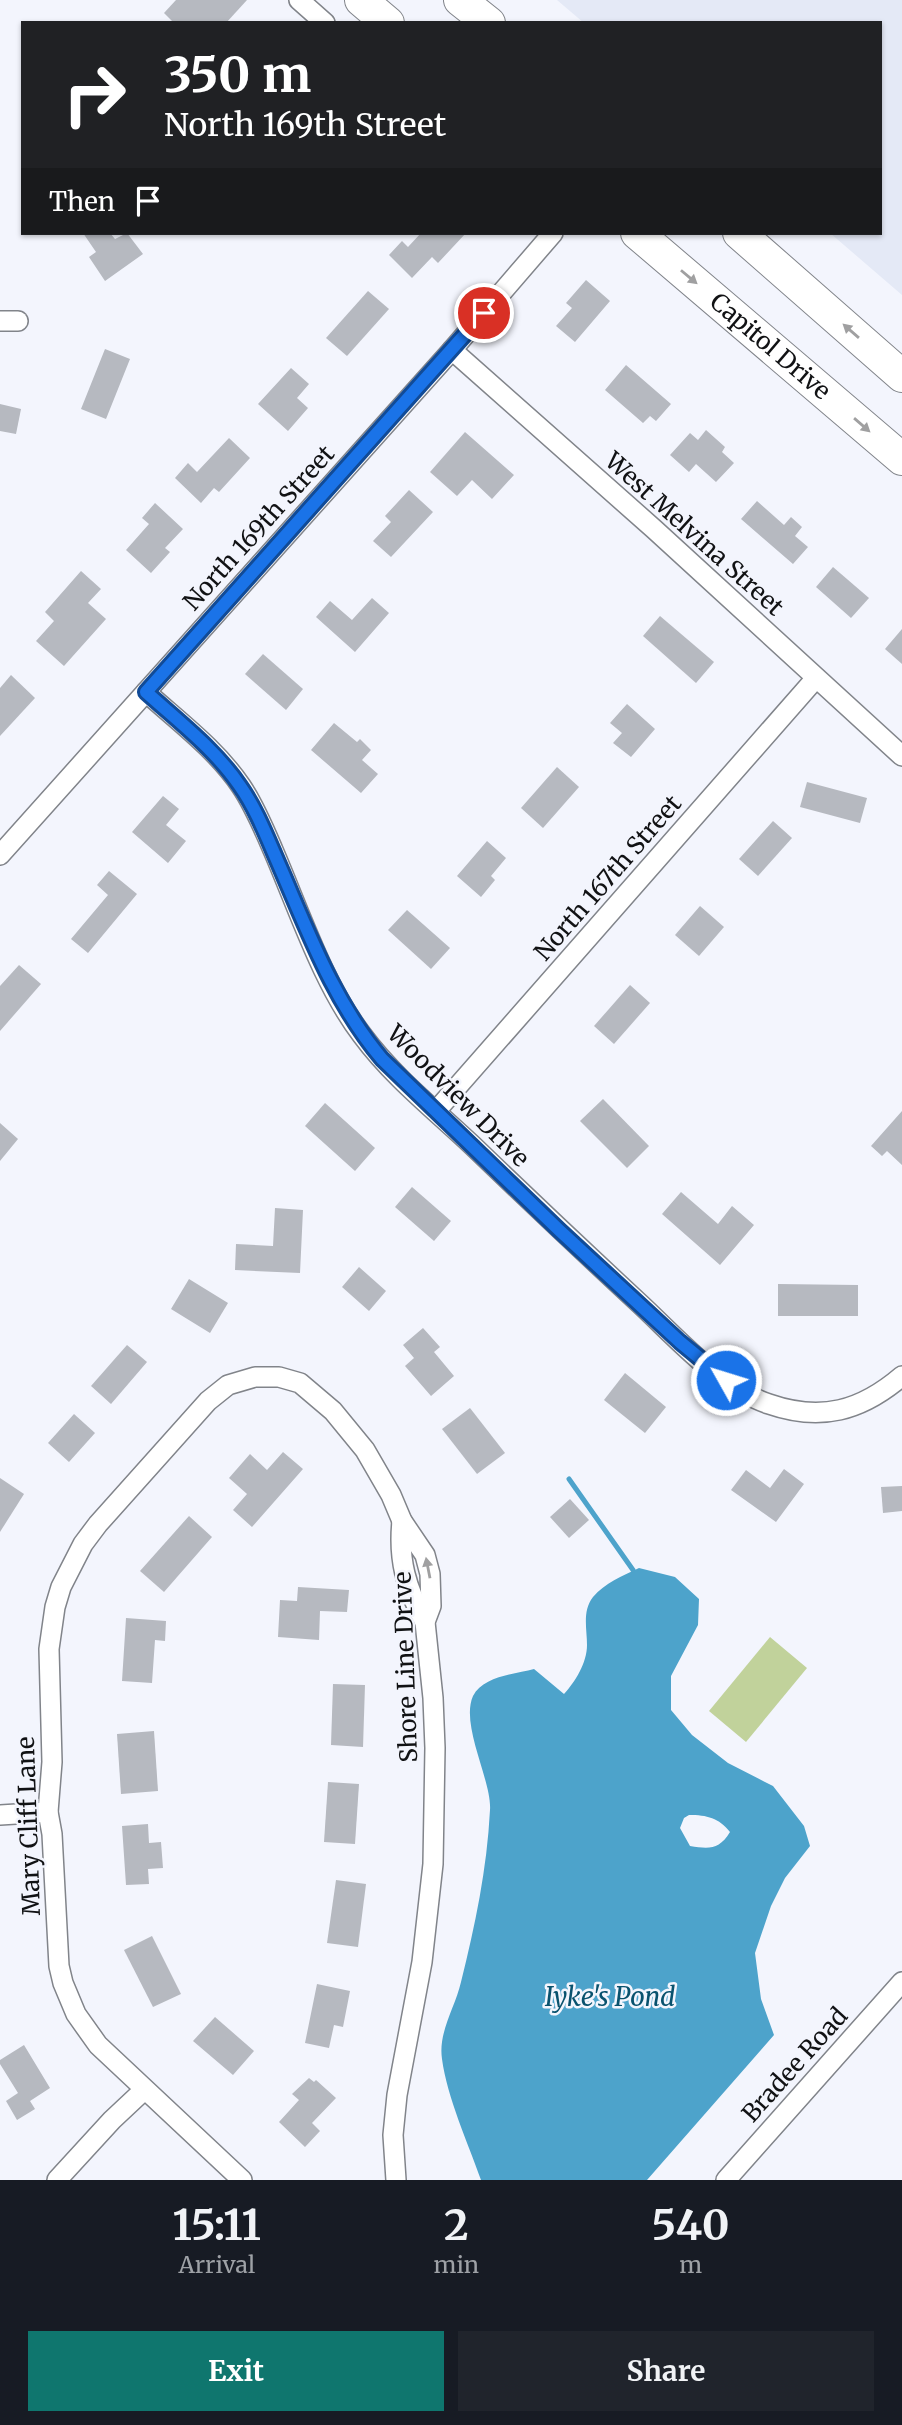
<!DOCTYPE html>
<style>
body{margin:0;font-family:Merriweather,serif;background:#20242c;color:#f1f3f6;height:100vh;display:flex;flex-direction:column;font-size:26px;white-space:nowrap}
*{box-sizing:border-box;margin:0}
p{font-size:23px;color:#9ea1a6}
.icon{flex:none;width:38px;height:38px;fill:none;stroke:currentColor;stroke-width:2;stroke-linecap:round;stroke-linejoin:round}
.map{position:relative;height:2180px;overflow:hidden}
.panel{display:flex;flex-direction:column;background:#171b24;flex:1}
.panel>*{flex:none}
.top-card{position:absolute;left:21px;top:21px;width:861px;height:214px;border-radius:0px;box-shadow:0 2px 5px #0004;background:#202124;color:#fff;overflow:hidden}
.pin{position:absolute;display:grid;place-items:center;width:60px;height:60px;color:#fff;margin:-30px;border:4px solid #fff;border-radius:50%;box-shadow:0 2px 7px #0007}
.me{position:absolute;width:77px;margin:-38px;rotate:309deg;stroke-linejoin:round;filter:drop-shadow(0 0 5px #0008)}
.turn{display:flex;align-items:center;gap:24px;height:147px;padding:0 28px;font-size:32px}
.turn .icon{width:91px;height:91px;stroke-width:2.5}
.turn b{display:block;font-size:49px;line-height:60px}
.then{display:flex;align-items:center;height:66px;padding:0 28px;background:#0003;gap:14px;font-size:26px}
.eta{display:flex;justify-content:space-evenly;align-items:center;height:119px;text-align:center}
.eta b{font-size:42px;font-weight:700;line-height:49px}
.cta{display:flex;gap:14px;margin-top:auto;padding:14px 28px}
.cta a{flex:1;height:80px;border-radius:0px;background:#0f766e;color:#fff;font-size:28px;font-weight:700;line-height:80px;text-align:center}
.cta a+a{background:#20242c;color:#f1f3f6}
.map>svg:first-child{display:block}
.built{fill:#e4e9f6}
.green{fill:#c1d29b}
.water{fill:#4da3cb;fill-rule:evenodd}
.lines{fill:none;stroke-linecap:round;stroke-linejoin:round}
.stream{stroke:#4da3cb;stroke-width:5}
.building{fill:#b6b9c0}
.street-casing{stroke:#81848a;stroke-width:22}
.primary-casing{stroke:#81848a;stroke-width:34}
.street{stroke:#fff;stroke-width:19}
.primary{stroke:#fff;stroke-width:32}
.oneway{fill:#a0a0a1}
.route-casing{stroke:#114b97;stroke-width:18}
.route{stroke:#1a73e8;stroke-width:12}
.labels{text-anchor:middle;stroke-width:5;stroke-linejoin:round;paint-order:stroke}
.street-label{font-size:24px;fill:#111214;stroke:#f3f5fd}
.water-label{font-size:26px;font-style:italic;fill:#09526e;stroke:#f3f5fd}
</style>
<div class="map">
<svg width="902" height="2180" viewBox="0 0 902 2180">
<rect width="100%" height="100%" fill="#f3f5fd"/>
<path class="built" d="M557,0h345v295l-72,-62h50v-210h-296z"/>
<path class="green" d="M770,1637l37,31 -61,74 -37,-31z"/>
<path class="water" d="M639,1568l36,9 24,22 -1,26 -27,51v34l21,25 36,28 45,23 31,40 6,20 -25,32 -14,28 -16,47 6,46 13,36 -127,145h-166c-13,-37 -34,-83 -39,-121 -4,-27 13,-51 19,-77 14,-56 26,-113 29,-172 2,-29 -30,-85 -17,-114 10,-20 42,-22 61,-27l30,25c11,-12 23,-31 23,-49 0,-16 -5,-34 6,-48 12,-14 29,-21 46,-29zM689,1815c18,0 30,3 41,17 -11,18 -21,17 -40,14l-10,-18 4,-10z"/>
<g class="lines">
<path class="stream" d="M569,1479l64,91"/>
</g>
<g class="building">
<path d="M176,0h71l-21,23h-52l-10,-10z"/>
<path d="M83,233h27l5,6 12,-6 16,21 -38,27 -16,-24 7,-5z"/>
<path d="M421,233h45l-28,30 -6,-6 -20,21 -23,-23 13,-14 6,6z"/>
<path d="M586,280l24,21 -35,41 -19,-16 16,-18 -6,-5z"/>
<path d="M368,291l21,18 -42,47 -21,-18z"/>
<path d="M105,349l25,10 -24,60 -25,-10z"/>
<path d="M626,365l45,39 -15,17 -6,-5 -7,7 -38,-33z"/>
<path d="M291,368l18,16 -12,14 11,10 -20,23 -30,-27z"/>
<path d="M0,404l21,5 -5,25 -16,-3z"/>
<path d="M706,430l19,17 -3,5 12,11 -18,19 -20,-18 -7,8 -19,-17 20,-22 8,7z"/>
<path d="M465,432l49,43 -22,24 -20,-19 -15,16 -27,-24z"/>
<path d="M229,438l21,20 -31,34 -5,-4 -13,15 -26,-25 13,-15 9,9z"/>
<path d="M409,490l24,22 -42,45 -18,-16 18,-19 -6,-6z"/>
<path d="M757,501l27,24 7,-8 11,10 -7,9 13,11 -15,17 -52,-45z"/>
<path d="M155,503l28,26 -18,19 5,4 -19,21 -25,-23 23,-26 -7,-6z"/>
<path d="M833,567l36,31 -18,20 -35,-31z"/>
<path d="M81,571l20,18 -13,14 18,16 -42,47 -28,-25 18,-20 -9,-9z"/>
<path d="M372,598l17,15 -34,39 -39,-35 14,-16 22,19z"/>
<path d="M660,616l54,46 -18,21 -53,-47z"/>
<path d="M902,629v35l-17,-15z"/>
<path d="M263,654l40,35 -17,21 -41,-36z"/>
<path d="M11,675l24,23 -35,38v-48z"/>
<path d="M627,704l28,25 -24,28 -18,-14 9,-10 -12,-10z"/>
<path d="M334,723l23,19 3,-3 11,11 -9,10 16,14 -17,19 -50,-43z"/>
<path d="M557,767l22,20 -36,41 -22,-20z"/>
<path d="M807,782l60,16 -7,25 -60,-16z"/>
<path d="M163,796l16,13 -13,16 20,16 -18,22 -36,-31z"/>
<path d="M773,821l19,17 -34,38 -19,-17z"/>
<path d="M487,841l19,17 -15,18 4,4 -14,17 -24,-21z"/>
<path d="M109,871l28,23 -49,59 -17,-14 37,-44 -11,-10z"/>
<path d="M700,906l24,21 -25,29 -24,-21z"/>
<path d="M407,910l43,38 -19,21 -43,-39z"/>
<path d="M19,965l22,19 -41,47v-45z"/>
<path d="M630,985l20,18 -36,41 -20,-18z"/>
<path d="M603,1099l46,47 -22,22 -47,-47z"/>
<path d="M325,1103l50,45 -20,23 -50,-45z"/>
<path d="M902,1111v54l-15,-14 -5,5 -11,-10z"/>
<path d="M0,1123l18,16 -18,22z"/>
<path d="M412,1187l39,34 -17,20 -39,-34z"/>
<path d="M681,1192l37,32 14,-18 22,19 -34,40 -58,-51z"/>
<path d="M275,1208l28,2 -3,63 -65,-3 1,-26 37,2z"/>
<path d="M359,1267l27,24 -17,20 -27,-24z"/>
<path d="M189,1279l39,24 -18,30 -39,-24z"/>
<path d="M778,1284l80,1v31h-80z"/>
<path d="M423,1328l17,19 -6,5 20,24 -23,20 -26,-30 9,-8 -11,-13z"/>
<path d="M127,1345l20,17 -36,42 -20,-18z"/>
<path d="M625,1373l41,34 -21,26 -41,-33z"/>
<path d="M470,1408l35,45 -28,21 -35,-45z"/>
<path d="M74,1414l21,19 -26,29 -21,-19z"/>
<path d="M283,1452l20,17 -51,58 -19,-17 14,-16 -18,-16 21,-24 17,16z"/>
<path d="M784,1469l20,15 -28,38 -45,-32 15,-20 24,18z"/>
<path d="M0,1478l24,16 -24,38z"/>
<path d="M902,1486v25l-19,2 -2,-26z"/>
<path d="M570,1499l19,21 -20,18 -19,-21z"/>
<path d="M189,1516l23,21 -48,55 -24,-21z"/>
<path d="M298,1587l51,3 -2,22 -27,-1 -1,29 -41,-3 2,-37 17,1z"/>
<path d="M126,1618l40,3 -1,20 -10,-1 -3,43 -30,-2z"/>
<path d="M333,1684l32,1 -2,62 -32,-2z"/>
<path d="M154,1731l4,60 -37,3 -4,-60z"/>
<path d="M328,1782l31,2 -4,60 -31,-2z"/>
<path d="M148,1824l1,19 12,-1 2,26 -15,1 1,15 -23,1 -4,-59z"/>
<path d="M336,1880l30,4 -8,63 -31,-4z"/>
<path d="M152,1936l29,58 -28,13 -29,-57z"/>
<path d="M317,1984l33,7 -7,36 -9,-2 -5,23 -24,-5z"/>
<path d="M215,2017l39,34 -21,24 -40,-34z"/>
<path d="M24,2045l26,43 -20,13 5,8 -18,11 -11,-19 12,-8 -18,-29v-4z"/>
<path d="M309,2078l5,4 2,-2 20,18 -24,25 8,8 -15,16 -26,-25 20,-22 -7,-6z"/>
</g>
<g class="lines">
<g class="street-casing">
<g id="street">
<path d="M299,0l26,23"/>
<path d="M0,321h18"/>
<path d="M452,350l202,179 248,227"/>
<path d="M146,692c32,29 70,57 95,94 13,19 23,43 32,64 26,60 50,134 89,185 31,42 73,75 110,110 55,53 110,105 166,157 37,34 82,86 131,102 52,18 92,7 133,-28"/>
<path d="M0,855l452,-505 101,-117"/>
<path d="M436,1111l380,-433"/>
<path d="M402,1521c-4,39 4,67 23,101"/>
<path d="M0,1815l48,-3"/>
<path d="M57,2180l55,-60 32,-30"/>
<path d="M242,2180l-144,-135 -22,-31 -13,-31 -4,-17 -7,-132 -4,-22 4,-50 -3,-113 6,-42 6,-20 22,-43 15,-20 110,-123 20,-16 27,-8h24l21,6 33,28 32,39 26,45 11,26 23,34 5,19 1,32 -6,16 8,76 2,50 -2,116 -11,98 -25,133 -4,40 3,45"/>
<path d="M726,2180l176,-198"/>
</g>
</g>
<g class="primary-casing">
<g id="primary">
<path d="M361,0l27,23"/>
<path d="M460,0l29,23"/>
<path id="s1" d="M637,233l265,226"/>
<path d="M739,233l163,143"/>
</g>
</g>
<use href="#street" class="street"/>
<use href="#primary" class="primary"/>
</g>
<defs><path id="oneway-solid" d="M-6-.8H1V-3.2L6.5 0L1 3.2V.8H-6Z" transform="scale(1.75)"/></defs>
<g class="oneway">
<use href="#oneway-solid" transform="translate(689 277) rotate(40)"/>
<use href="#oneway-solid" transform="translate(851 331) rotate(-139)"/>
<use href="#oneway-solid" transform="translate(862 425) rotate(41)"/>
<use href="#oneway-solid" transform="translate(428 1568) rotate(-101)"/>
</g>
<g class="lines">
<g class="route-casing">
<path id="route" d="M484,313l-338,379c32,29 69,57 94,94 17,24 28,54 40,81 29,67 54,135 102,192l177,171 121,112 46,38"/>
</g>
<use href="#route" class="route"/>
</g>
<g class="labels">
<g class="street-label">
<text dy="8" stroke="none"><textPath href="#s1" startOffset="175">Capitol Drive</textPath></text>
<text transform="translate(259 528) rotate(-48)" y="8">North 169th Street</text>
<text transform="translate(694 534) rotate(42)" y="8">West Melvina Street</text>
<text transform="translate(608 878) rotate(-49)" y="8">North 167th Street</text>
<text transform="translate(458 1096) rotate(45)" y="8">Woodview Drive</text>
<text transform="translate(406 1667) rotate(-92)" y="8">Shore Line Drive</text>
<text transform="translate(29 1826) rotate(-92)" y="8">Mary Cliff Lane</text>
<text transform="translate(795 2065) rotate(-48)" y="8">Bradee Road</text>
</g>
<g class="water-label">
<text x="610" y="2006">Iyke's Pond</text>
</g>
</g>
</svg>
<div class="pin" style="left:484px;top:313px;background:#d93025"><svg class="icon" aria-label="arrive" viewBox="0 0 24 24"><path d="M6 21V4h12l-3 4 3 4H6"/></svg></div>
<svg class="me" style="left:726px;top:1380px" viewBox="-20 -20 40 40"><circle r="17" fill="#1a73e8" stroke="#fff" stroke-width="3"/><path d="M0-11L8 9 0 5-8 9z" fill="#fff"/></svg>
<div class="top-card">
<div class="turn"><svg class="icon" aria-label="right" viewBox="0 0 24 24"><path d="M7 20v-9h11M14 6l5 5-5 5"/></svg><div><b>350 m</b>North 169th Street</div></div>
<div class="then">Then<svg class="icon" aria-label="arrive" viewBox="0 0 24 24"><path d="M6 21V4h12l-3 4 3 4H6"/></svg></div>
</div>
</div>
<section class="panel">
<div class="eta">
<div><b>15:11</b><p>Arrival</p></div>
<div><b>2</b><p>min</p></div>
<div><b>540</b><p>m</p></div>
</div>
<div class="cta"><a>Exit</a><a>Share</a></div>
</section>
